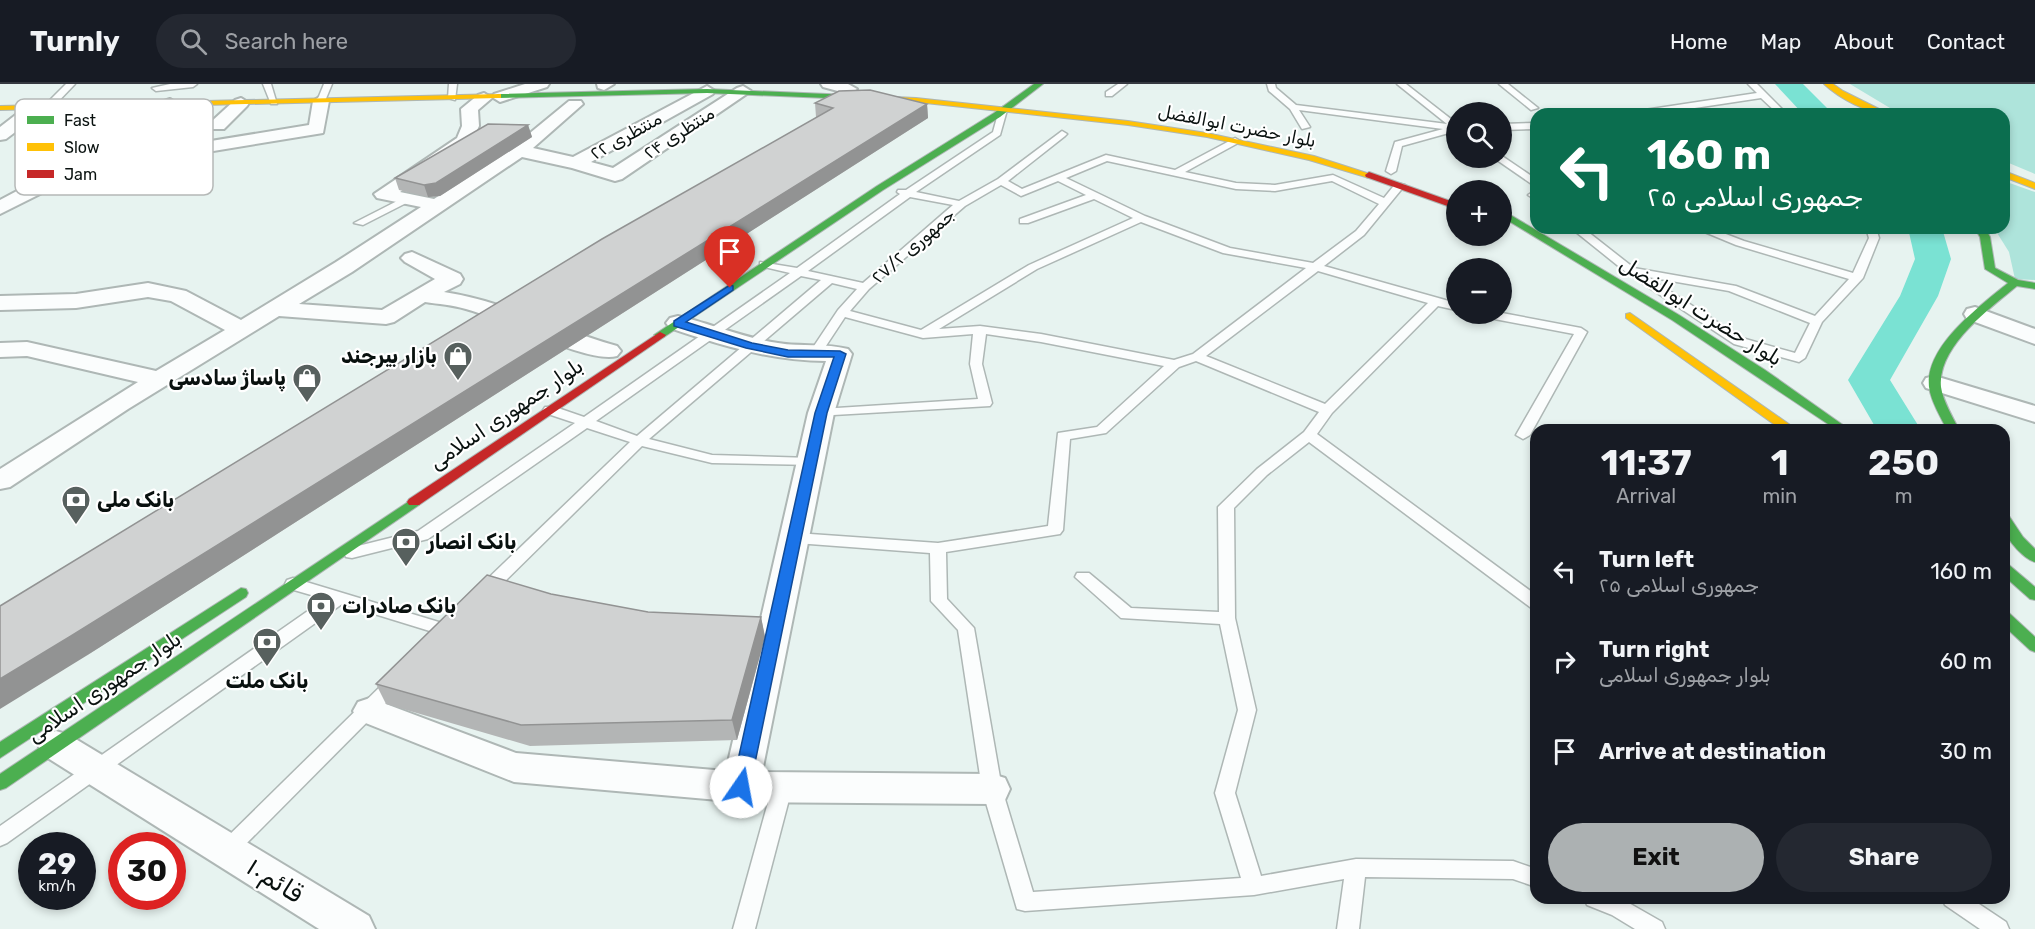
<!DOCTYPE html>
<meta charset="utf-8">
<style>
body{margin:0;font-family:Rubik,"Noto Sans Arabic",sans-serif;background:#242831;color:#f1f3f6;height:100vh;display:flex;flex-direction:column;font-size:22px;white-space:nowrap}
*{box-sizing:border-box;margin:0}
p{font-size:20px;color:#9ea1a6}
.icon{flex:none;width:33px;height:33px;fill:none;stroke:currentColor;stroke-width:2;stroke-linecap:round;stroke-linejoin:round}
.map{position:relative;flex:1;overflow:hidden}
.side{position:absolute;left:1530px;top:340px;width:480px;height:480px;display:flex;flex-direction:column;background:#171b24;border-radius:18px;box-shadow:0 3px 9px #0003}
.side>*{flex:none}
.guide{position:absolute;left:1530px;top:24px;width:480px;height:126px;border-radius:18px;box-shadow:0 3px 9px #0003;background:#0b6e4f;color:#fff;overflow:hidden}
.tools{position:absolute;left:1446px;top:18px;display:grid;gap:12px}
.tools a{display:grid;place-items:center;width:66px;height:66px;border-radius:50%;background:#171b24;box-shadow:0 3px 9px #0003;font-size:30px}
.speed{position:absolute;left:18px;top:748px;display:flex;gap:12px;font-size:30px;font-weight:700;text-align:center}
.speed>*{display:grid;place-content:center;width:78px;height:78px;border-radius:50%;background:#171b24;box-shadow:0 3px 9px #0003;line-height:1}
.speed small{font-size:15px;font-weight:400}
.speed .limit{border:9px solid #d22;background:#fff;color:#111}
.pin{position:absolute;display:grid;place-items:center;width:51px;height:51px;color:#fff;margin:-62px -26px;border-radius:50% 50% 50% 0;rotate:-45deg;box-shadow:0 0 6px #0007}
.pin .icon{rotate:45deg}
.me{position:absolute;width:66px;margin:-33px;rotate:12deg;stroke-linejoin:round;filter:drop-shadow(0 0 4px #0008)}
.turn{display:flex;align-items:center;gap:21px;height:126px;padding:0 18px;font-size:27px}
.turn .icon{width:78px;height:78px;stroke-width:2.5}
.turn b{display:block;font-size:42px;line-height:51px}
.eta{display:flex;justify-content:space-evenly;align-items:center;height:102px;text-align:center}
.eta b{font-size:36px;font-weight:700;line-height:42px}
.cta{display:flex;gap:12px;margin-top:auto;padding:12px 18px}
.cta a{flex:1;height:69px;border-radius:36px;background:#acb1b2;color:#111;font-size:24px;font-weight:700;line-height:69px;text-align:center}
.cta a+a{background:#242831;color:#f1f3f6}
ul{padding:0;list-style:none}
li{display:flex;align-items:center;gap:18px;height:90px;padding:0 18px}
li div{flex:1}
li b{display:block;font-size:22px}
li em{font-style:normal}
header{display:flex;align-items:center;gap:36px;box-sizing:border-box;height:84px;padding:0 30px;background:#171b24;border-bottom:2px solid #363941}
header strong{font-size:28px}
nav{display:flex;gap:33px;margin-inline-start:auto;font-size:21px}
.search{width:420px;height:54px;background:#242831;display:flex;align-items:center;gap:15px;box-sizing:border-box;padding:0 21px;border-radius:33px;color:#9ea1a6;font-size:22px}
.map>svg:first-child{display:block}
.green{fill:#aee4db}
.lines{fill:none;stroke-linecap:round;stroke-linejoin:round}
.river{fill:#7ae2d3;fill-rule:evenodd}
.lane-casing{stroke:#aeb7b5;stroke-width:3}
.street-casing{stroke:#aeb7b5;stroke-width:4}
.fast-casing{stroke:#aeb7b5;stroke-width:2}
.slow-casing{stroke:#aeb7b5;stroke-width:2}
.jam-casing{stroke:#aeb7b5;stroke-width:2}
.lane{fill:#fbfdfd;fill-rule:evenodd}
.street{fill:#fbfdfd;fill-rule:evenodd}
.fast{fill:#4caf50;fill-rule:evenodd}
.slow{fill:#ffc107;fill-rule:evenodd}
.jam{fill:#c62828;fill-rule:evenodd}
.wall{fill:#b3b5b5}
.shaded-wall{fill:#929393}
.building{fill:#d0d2d2;stroke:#929393;stroke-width:1.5}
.route{fill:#1a73e8;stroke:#114b97;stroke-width:1.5}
.labels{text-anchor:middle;stroke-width:4.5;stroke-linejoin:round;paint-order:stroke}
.far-street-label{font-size:18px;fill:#09110f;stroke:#fff}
.street-label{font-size:21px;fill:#09110f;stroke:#fff}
.poi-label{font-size:21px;font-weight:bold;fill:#09110f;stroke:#fff;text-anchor:start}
.near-street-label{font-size:26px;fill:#09110f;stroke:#fff}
.key{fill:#fff;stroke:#b5b8b7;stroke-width:1.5}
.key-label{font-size:16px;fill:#09110f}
</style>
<header>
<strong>Turnly</strong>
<div class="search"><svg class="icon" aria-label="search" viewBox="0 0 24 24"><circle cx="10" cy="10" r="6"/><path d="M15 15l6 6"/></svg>Search here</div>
<nav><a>Home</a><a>Map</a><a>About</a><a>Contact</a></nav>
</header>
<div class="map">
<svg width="2035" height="845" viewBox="0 0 2035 845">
<rect width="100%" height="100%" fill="#e7f3f0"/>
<g class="green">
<path d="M1850,0h185v90l-31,-13v-47h-104z"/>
<path d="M2004,97l31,11v88l-20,-1 -6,-27 -15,-24h10z"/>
</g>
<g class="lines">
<g class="river">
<path d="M1775,0h28l30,30h-30z"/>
<path d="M1908,144h34l9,31 -13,37 -48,84 31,50h-44l-29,-50 52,-84 15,-37z"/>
</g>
<g class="lane-casing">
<g id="lane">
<path d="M66,0h9l-24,25h-6v-4z"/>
<path d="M170,0h27l-4,3 -37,4 -4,-3z"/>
<path d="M263,0h8l6,20h-6z"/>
<path d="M324,0h8l-7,17 -4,3 -4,-3z"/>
<path d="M449,0h8l-2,16 -7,-2z"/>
<path d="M1118,0h9l-15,12h-6v-4z"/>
<path d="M1267,0h8l1,4 20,17 151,19 -50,-40h9l50,39v8l-54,15 -6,25 -5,3 -5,-3 9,-29 48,-13 -144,-19 11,17 -8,2 -12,-20 -21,-18z"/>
<path d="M1499,0h9l30,24 -7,2z"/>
<path d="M1748,0h9l30,30h-9l-17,-16 -106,16h-21l4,-3 119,-18z"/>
<path d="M1003,23l4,3 -7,25 -84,57 43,9 39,-22 64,-48 5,3 -2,2 -57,45 14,8 84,-34 69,15 60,-32 5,3 -2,2 -53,29 51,11 39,2 58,-10 51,23 12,-15 9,2 -41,50 -40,31 132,37v7l-18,-4 -106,107 -15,21 219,161v14l-6,-2 -221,-165 -42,33 -33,33 1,110 21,92 -21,83 26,83 95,-17 157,2 23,8v18l-23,-8 -148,-2 -6,52h-22l7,-50 -90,16 -229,16 -8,-2 -35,-120 -24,-159 -27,-29 -1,-48 -134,-10 -8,-5 8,-5 142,10 110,-17 10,-93 39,-6 67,-61 -123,-24 -55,-8 -4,30 10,39 -2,3 -174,10 -2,-3 2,-3 5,-1 157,-10 -8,-35 3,-30 -50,4 -78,-21 -27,41h-8l-2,-3 30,-45 19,-21 -25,-6 -183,156 63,16 99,3 7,4 -2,3 -104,-2 -70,-17 -151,149h-12l-2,-4 2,-4 151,-145 -43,-14 -159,111 -76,19 -6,-1 -2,-4 2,-4 72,-18 157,-108 -30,-10 -2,-3 2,-3h10l29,10 206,-144 -30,-7v-4l37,6 103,-74 -3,-2 1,-2h8l87,-58 6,-22zM1107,77l129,28 39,2 57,-10 47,23 -23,27 -43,32 -83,-15 -85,-32 -79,-38zM1058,97l28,14 -66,24v4h8l66,-24 39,19 -104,47 -108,65 -71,-19 19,-22 96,-83 36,-21 20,11zM910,113l43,8 -90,78 -55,-12zM1141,138l82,31 83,15 -113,86 -19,6 -133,-26 -61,-8 -41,3 98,-60zM1318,187l110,32 -103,101 -119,-48zM801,192l20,4 -184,156 -41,-15zM1196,277l123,51 -15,20 -47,37 -39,38 1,105 -88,-4 -42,-35h-12l-2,4 46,41 99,6 18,86 -23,83 26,85 -208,14 -31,-103 -28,-161 -27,-29 -1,-47 114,-18 3,-4 7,-91 36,-6 73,-66z"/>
<path d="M1536,39v6l-34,1v-6z"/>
<path d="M1502,72l34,23v8l-42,-29z"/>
<path d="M1533,108l3,1v7l-8,-5z"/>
<path d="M405,113l9,2 -51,26 -9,-2z"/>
<path d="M1571,144h12l51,40 102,18 79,30 34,-37 -113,-34 -41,-17h15l34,13 109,32 16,-35 -3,-10h10l3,10 -16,40 -41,44 -17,36 -6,4 -65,-18 -107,-71zM1648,193l81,14 81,32 -15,30 -53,-15z"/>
<path d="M1502,229l79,15 6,4 -57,103 -7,4 -7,-4 58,-101 -85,-16 -6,-4z"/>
<path d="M293,494l159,48 2,4 -2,4 -6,2 -104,-32 -335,239 -7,3v-20l325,-227 -38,-11 -2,-4 2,-4z"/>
<path d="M397,590l6,2 3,5 -3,5 -169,170 -7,3 -7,-3 -3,-6 3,-6 171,-168z"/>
<path d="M782,696l7,2 3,6 -37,141h-22l39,-141 3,-6z"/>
<path d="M1584,814h36l42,24 3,7h-30l-23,-14 -25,-10z"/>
<path d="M1942,814h28l36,24 3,7h-29l-35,-24z"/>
</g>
</g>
<g class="street-casing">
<g id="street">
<path d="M525,0h24l-2,3 -47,15 -8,-5 2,-3z"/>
<path d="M597,0h17l-10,6 -6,-2z"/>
<path d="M821,0h27l9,5 -8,5 -26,-7z"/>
<path d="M707,2l8,5 -2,3 -122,68 22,6 124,-80 6,-2 8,5 -129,88 -7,2 -43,-13 -50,-11 -170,115 -53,32 83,6 53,-31 -30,-17 -4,-4 4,-4 7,-2 48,22 3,5 -3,5 -16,8c60,9 115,38 173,54l4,5 -4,5c-30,8 -116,-38 -151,-47 -13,-4 -28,-5 -41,-7l-31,20 -8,2 -107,-8 -151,93 -118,78 -10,2v-20l138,-87 -111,-26 -27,1v-14l27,-1 129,29 69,-41 -54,-29 -23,-4 -72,11 -76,2v-14l76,-2 72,-11 38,8 55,29 95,-58 85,-55 -44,-9 -3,-4 83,-56 5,-12 -1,-17 17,-14 6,-2 8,5 -14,12 1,16 -9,19 -70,47 34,7 79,-52 56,-46h12l2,3 -50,44 40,9z"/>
<path d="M321,12l8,5 -6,32 -140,23 -137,35 -46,23v-14l32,-17 126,-31 -30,-6 -3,-4 39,-41 6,-2 8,5 -31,35 33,7 129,-21 4,-24z"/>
<path d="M241,14l8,5 -2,3 -23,23h-12l-3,-4 3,-4 23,-21z"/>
<path d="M37,18l8,5 -2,4 -37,28 -6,1v-13l31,-24z"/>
<path d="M1975,223l60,22v15l-68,-25 -3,-5 3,-5z"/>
<path d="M678,232c34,8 66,22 100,27 23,4 48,0 70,6l4,5 -18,59 -72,359 230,2 13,4 5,11 -5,11 -13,4 -251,-2 -227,-20 -156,-62 -5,-9 5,-9 12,-4 146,55 210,18 82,-358 18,-52c-54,0 -106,-16 -156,-33l-4,-5 4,-5z"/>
<path d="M1935,292l100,30v16l-109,-34 -3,-5 3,-5z"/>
<path d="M56,647l13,4 300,181 6,13h-56l-276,-174 -5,-10 5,-10z"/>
</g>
</g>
<g class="fast-casing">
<g id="fast">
<path d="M1034,0h9l-43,33 -117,73 -219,147 -4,1 -6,-3 223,-149 117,-73z"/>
<path d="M707,5l167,7 4,2 -4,2 -167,-7 -209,5 -4,-2 4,-2z"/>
<path d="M1502,126l177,105 86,55 85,60h-13l-165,-110 -170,-103z"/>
<path d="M1975,144h10l5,9 5,31 23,12 17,3v6l-18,-3c-28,23 -80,61 -76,101 2,15 12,30 18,43h-12c-6,-13 -16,-28 -18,-43 -4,-41 51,-81 79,-104l-23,-14 -5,-32z"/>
<path d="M414,414l7,4 -2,3 -413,283 -6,2v-16z"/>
<path d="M2004,431l5,1 14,21 12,12v13c-11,-3 -27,-21 -31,-32 -1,-4 0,-11 0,-15z"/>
<path d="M2004,479l5,2 26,22v13l-5,-1 -26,-23z"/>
<path d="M241,504l5,1 2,4 -2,4 -246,161v-16z"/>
<path d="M2004,528l5,1 26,24v15l-5,-2 -26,-24z"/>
</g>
</g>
<g class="slow-casing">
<g id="slow">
<path d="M1824,0h9l10,7 46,23c-21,0 -50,-16 -65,-30z"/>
<path d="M501,10v4h-3l-498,12v-4z"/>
<path d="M874,12l42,2 212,23 79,12 107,23 59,19 -4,3 -60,-18 -102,-23 -79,-12 -212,-23 -45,-2 -1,-2z"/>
<path d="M2004,87l31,12v6l-31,-12z"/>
<path d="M1630,229l163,114 2,3h-13l-156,-112v-4z"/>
</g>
</g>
<g class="jam-casing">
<g id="jam">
<path d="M1369,88l87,31v6l-90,-32 -1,-2z"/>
<path d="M660,248l6,3 -2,2 -245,168h-10l-2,-3 2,-3z"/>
</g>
</g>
<use href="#lane" class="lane"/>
<use href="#street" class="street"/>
<use href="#fast" class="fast"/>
<use href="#slow" class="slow"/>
<use href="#jam" class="jam"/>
</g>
<g class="wall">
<path d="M815,19l112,1 1,14 -842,538 731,-539h-1z"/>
<path d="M528,41l4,12 -92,59 -12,1 -29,-7 -4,-12z"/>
<path d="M551,510l97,18 113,5 4,20 -28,103 -207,6 -144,-42 -10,-20z"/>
</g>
<g class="shaded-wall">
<path d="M927,20l1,14 -842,538 -86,53v-30z"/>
<path d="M528,41l4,12 -92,59 -12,1 -4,-12z"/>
<path d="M761,533l4,20 -28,103 -5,-20z"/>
</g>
<g class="building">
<path d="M870,6l57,14 -856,532 -71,43v-73l602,-367 231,-131 -18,-5 24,-12z"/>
<path d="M488,40l40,1 -92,58 -12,2 -29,-7z"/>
<path d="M487,491l64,19 97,18 113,5 -29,103 -211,5 -145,-41z"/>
</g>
<path class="route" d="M730,201l3,1v4l-47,32 66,21 36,7 52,1 6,3 -19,59 -77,374 -3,5 -6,3 -6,-3 -3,-5 83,-374 19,-56h-46l-42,-9 -72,-22v-5z"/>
<defs>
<g id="shop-pin" transform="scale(1.5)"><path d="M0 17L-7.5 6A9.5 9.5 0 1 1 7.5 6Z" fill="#57605e" stroke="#fff"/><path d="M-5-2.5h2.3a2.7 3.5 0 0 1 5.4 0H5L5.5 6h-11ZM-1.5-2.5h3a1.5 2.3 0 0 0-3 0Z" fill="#fff"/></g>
<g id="bank-pin" transform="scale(1.5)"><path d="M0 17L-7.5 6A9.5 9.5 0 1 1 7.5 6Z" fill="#57605e" stroke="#fff"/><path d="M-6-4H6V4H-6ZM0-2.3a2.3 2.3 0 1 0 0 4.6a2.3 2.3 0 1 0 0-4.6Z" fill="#fff"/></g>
</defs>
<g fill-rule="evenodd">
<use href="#shop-pin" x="458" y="272"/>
<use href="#shop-pin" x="307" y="294"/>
<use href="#bank-pin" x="76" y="416"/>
<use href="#bank-pin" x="406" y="458"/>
<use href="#bank-pin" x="321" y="522"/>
<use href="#bank-pin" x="267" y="558"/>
</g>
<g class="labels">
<g class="far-street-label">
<text transform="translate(1237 42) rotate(11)" y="6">بلوار حضرت ابوالفضل</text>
<text transform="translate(679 49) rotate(-33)" y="6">منتظری ۲۴</text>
<text transform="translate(626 52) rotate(-29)" y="6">منتظری ۲۲</text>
<text transform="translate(913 162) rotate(-41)" y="6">جمهوری ۲۷/۲</text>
</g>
<g class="street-label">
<text transform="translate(1701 227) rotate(32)" y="7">بلوار حضرت ابوالفضل</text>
<text transform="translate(506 330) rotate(-34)" y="7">بلوار جمهوری اسلامی</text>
<text transform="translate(104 603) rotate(-34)" y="7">بلوار جمهوری اسلامی</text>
</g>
<g class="poi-label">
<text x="437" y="279" text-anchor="end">بازار بیرجند</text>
<text x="286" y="301" text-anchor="end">پاساژ سادسی</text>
<text x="97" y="423">بانک ملی</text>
<text x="427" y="465">بانک انصار</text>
<text x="342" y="529">بانک صادرات</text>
<text x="267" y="604" text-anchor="middle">بانک ملت</text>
</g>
<g class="near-street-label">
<text transform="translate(275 796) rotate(32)" y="9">قائم۱۰</text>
</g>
</g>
<rect x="15" y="15" width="198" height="96" rx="9" class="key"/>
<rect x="27" y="32" width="27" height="8" fill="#4caf50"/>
<rect x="27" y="59" width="27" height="8" fill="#ffc107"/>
<rect x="27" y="86" width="27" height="8" fill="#c62828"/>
<g class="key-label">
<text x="64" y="42">Fast</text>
<text x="64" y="69">Slow</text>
<text x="64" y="96">Jam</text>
</g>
</svg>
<div class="tools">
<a><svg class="icon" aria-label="search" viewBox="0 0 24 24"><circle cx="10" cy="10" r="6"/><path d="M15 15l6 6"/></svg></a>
<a>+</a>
<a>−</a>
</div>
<div class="speed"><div>29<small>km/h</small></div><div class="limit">30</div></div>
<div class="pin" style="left:730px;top:204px;background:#d93025"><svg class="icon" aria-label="arrive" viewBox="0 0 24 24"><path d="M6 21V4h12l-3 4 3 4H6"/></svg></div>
<svg class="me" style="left:741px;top:703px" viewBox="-20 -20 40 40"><circle r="19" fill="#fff"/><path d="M0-13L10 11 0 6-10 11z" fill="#1a73e8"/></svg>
<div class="guide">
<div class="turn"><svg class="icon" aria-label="left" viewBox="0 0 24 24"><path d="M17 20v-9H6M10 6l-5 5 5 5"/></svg><div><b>160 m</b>جمهوری اسلامی ۲۵</div></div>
</div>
<section class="side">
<div class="eta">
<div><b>11:37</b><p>Arrival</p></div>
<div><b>1</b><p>min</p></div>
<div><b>250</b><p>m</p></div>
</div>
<ul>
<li><svg class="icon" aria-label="left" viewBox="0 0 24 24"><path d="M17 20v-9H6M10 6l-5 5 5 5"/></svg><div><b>Turn left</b><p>جمهوری اسلامی ۲۵</p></div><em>160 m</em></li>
<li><svg class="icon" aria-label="right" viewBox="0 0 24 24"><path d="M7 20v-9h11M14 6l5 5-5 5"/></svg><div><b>Turn right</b><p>بلوار جمهوری اسلامی</p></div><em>60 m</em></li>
<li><svg class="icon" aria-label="arrive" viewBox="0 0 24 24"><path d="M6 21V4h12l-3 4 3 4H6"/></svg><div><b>Arrive at destination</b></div><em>30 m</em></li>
</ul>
<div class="cta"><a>Exit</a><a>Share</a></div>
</section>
</div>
